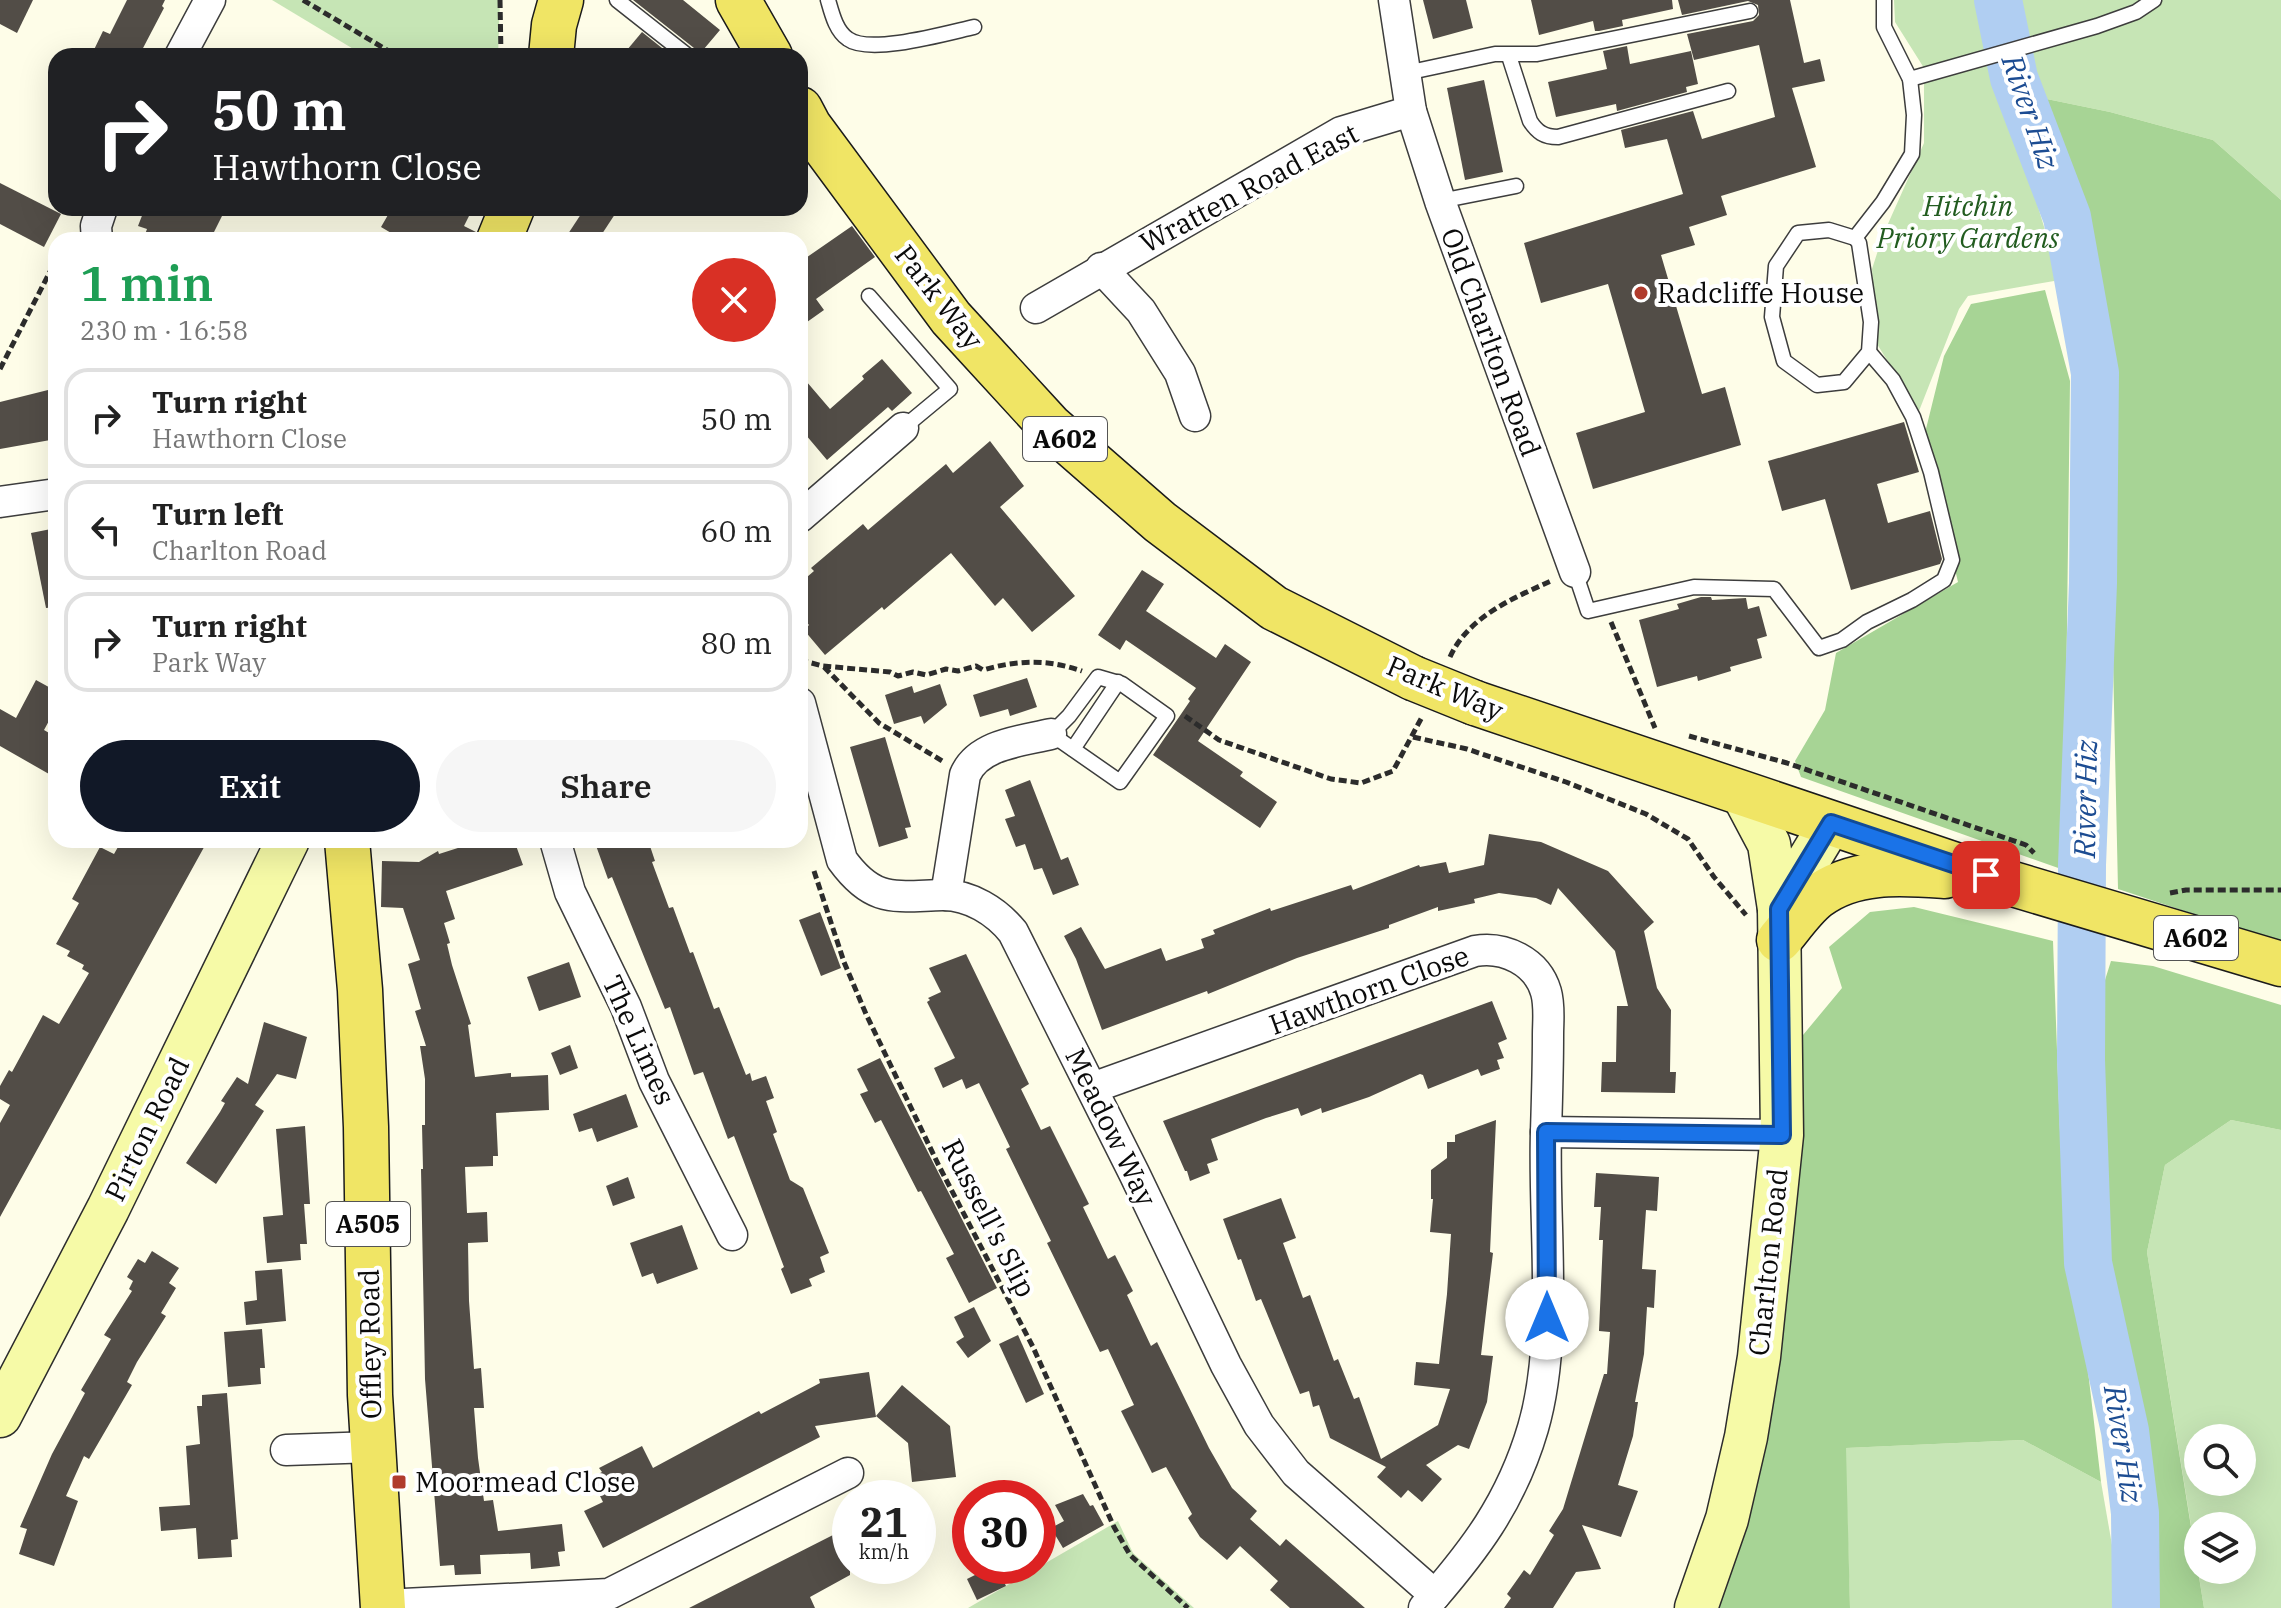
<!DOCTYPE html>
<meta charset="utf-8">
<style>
body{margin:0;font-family:"IBM Plex Serif",serif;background:#f6f6f6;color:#222;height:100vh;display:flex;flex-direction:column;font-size:30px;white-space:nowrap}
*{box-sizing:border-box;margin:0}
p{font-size:26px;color:#767676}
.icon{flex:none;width:44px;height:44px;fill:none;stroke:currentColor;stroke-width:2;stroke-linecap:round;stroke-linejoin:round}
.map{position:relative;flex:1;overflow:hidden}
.drawer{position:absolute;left:48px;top:232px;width:760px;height:616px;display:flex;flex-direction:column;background:#fff;border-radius:24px;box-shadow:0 8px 32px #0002}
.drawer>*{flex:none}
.banner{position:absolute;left:48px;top:48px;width:760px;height:168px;border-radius:24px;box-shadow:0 8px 32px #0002;background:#202124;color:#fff;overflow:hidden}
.tools{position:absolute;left:2184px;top:1424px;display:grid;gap:16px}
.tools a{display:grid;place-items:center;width:72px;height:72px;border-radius:50%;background:#fff;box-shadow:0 8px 32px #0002;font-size:40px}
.speed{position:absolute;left:832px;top:1480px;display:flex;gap:16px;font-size:40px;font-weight:700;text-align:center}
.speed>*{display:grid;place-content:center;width:104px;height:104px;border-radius:50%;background:#fff;box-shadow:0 8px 32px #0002;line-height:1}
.speed small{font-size:20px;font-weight:400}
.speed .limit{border:12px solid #d22;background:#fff;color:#111}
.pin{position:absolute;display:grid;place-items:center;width:68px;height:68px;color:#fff;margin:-34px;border-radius:16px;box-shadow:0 4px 12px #0006}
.me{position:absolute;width:88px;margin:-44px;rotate:0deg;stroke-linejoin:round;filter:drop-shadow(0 0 6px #0008)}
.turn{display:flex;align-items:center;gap:28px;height:168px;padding:0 32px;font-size:36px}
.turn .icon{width:104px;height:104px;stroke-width:2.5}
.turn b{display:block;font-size:56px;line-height:68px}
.round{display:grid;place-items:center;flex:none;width:84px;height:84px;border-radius:42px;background:#f6f6f6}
.head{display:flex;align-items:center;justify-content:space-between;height:136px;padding:0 32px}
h1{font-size:48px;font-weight:600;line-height:60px;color:#1e9e55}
.cta{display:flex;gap:16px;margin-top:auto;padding:16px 32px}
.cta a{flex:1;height:92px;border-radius:48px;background:#111827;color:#fff;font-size:32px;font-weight:600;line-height:92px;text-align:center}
.cta a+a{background:#f6f6f6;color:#222}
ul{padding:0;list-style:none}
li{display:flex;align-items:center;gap:24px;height:100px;margin:0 16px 12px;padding:0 16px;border:4px solid #e0e0e0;border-radius:24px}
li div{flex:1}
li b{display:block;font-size:30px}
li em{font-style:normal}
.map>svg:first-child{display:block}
.green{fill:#c6e5b5;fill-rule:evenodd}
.forest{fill:#a7d495}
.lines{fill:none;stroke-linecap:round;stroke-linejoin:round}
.river{stroke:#b0cef2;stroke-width:48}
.building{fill:#524d47}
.lane-casing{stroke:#3d3d3d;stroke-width:17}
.street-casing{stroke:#3d3d3d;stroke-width:33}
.secondary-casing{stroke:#2c2c2c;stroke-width:45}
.primary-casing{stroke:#1b1b1b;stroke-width:47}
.path{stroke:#2c2c2c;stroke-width:5;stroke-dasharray:8 4;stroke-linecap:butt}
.lane{stroke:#fff;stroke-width:14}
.street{stroke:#fff;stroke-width:30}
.secondary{stroke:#f6faa7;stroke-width:42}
.primary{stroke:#f0e565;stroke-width:44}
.primary-bridge-casing{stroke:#1b1b1b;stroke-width:47;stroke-linecap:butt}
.primary-bridge{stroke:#f0e565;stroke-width:44}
.route-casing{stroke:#114b97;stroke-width:20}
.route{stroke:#1a73e8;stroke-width:14}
.poi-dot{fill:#b03b2c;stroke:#fff;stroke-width:3}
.labels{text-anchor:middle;stroke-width:8;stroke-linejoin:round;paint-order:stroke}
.shield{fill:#fff;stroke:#545454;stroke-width:2}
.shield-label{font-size:26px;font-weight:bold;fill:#0a0a0a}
.street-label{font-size:28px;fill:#0a0a0a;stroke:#fff}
.park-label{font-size:28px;font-style:italic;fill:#225c1f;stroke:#fff}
.poi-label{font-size:28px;fill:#0a0a0a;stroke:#fff;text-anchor:start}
.water-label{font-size:30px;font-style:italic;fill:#1c4c92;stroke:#fff}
</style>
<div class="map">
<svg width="2281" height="1608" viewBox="0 0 2281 1608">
<rect width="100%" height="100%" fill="#fefde8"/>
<g class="green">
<path d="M272,0h228l-2,56h-133z"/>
<path d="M1894,0h387v200l-68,-60 -103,-28 -73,-15 -29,10 52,173 -92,16 -9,13 -40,102 -42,-67 -5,-75 11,-34 41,-92v-75l-29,-46z"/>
<path d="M2231,1120l50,10v478h-77l-6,-38h44v-44h-44v43l-51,-317 18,-87zM2198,1438h44v44h-44z"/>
<path d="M2023,1440l78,42 22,126h-273l-5,-160z"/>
<path d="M1118,1521l15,32 61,55h-226z"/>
</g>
<g class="forest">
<path d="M2037,97l73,15 103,28 68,60v743l-163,-54 -5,-229 4,-287z"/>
<path d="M2045,290l25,91 -6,489 -263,-93 -6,-16 30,-51 11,-57 122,-71 -34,-145 20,-81 27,-52z"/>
<path d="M1914,907l139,34 7,191 41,350 -78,-42 -177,8 4,160h-142l95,-573 39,-47 -13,-41 41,-35z"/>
<path d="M2111,961l42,5 128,39v125l-50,-10 -66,45 -18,87 57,356h-58l-24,-115 1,-57 -24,-179v-258z"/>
</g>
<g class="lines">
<path class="river" d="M1998,0l16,78 53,139 28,156 -2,210 -11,282 -1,195 7,203 37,168 10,82 1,95"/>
</g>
<g class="building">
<path d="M0,0h33l-16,33 -17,-9z"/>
<path d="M127,0h38l-3,6 2,2 -22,42 11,6h-62l12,-25 7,3z"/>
<path d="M633,0h50l37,30 -22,26 -4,-8z"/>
<path d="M1423,0h43l7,28 -40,11z"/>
<path d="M1531,0h141l1,9 -51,11 1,6 -24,5h-4l-2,-10 -54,14z"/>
<path d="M1678,0h112l14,63 16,-4 5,22 -33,7 24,79 -95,29 6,19 -38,12 6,18 -34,10 41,139 23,-7 16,58 -148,44 -17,-56 69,-21 -37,-128 -67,19 -17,-60 159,-49 -16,-55 -42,9 -4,-18 72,-19 9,28 73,-22 -16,-72 -65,15 -7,-26 66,-13 6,-6 -1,-10 -10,-4 -66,14z"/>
<path d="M642,32l30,24h-50z"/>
<path d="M1627,46l3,18 61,-13 7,33 -12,3 1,5 -70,19 -1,-7 -60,13 -8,-35 59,-13 -4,-18z"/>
<path d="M1484,80l19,92 -38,8 -18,-92z"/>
<path d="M0,183l61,31 -17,33 -44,-23z"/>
<path d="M145,208h66l12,6 -13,26h-67l4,-11 -9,-3z"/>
<path d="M392,208h81l-9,18 12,6 -1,8h-72l-22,-13z"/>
<path d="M585,208h34l-21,32h-34z"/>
<path d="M852,226l23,31 -59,42 8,11 -24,17v-65z"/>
<path d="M882,359l30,34 -20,18 -4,-4 -61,53 -27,-32v-54l30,35 34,-30 -2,-3z"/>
<path d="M56,388v51l-56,10v-47z"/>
<path d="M1904,422l15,50 -42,12 11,39 42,-12 12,48 -2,5 -89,26 -26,-91 -43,12 -14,-50z"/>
<path d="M990,441l34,45 -24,21 75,89 -43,36 -29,-34 -8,8 -44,-53 -67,57 -2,-3 -57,48 -21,-25 5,-5 -9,-10v-32l14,-12 -3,-3 52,-44 5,6 78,-66 7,9z"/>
<path d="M56,528v79l-10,1 -15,-75z"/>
<path d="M1142,570l22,14 -18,27 70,47 9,-14 26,18 -53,79 45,31 -3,4 37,26 -17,26 -107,-73 37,-54 -2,-2 8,-11 -70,-48 -6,10 -22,-15z"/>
<path d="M1701,597h10l1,3 34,-2 2,11 11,-3 8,30 -10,3 5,19 -32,9 1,4 -33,10 -1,-5 -40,11 -18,-67 40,-11 -2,-5z"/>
<path d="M1027,678l10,29 -27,9 -2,-7 -28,8 -7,-22z"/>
<path d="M36,680l20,11v17l-12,22 12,7v41l-56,-32v-37l16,9z"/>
<path d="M940,684l7,21 -23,19 -3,-8 -27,8 -9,-29 27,-9 2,7z"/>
<path d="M885,737l26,90 -6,1 3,10 -29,9 -29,-100z"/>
<path d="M1030,780l31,80 7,-3 11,28 -26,10 -11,-27 -8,2 -9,-26 -9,3 -11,-28 10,-3 -10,-26z"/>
<path d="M1489,834l52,8 67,29 46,51 -10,9 13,57 14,22 -1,62h6l-1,21 -74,-1 1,-30h14l1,-56h11l-13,-55 -57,-63 -7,17 -15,-7 -37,-5 -25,6 1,4 -37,8v-4l-49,18v3l-92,30 -89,36 -1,-3 -105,39 -26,-71 -12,-23 17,-9 24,42 56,-21 5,13 38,-13 -3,-9 14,-5 -2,-4 57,-22 1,3 80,-26 2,5 66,-25 1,2 26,-5 3,11 35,-8z"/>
<path d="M122,840h86l-208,377v-94l10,-18 -10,-6v-13l9,-16 3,2 31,-57 16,9 30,-51 -7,-4 2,-4 -17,-9 3,-5 -14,-7 23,-41 -7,-4 28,-52 14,7z"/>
<path d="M483,840h31l9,25 -77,26 9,28 -11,4 6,20 -3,1 5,21 19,59 -3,1 7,52 36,-4v4l37,-2 1,35 -53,3 2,43h-5v10l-28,1 2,46 20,-1 1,30 -20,1 1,58 5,68 7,-1 3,40h-10l4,50 6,43 9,-1 5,31 64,-7 3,27 -7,1 2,14 -29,3 -1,-16 -50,2 1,19 -26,1 -1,-10 -14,1 -15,-187 -4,-210h2l-1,-44h3v-46l-5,-33h6l-11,-35 6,-2 -13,-45 12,-4 -17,-52 -22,-1 1,-46 37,1 19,-11 1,3z"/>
<path d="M594,840h54l7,21 -3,1 17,46 4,-1 17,46 3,-1 21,57 5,-2 27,68 4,-2 2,8 14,-5 8,22 -8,3 11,31 -4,2 17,46 13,8 26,65 -9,4 5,15 -16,7 3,7 -21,8 -10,-25 3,-2 -50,-131 -6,3 -25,-67 -9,3 -24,-68 -5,2 -53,-132 -4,2z"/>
<path d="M820,912l21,56 -20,8 -22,-56z"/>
<path d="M966,954l63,130 -8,5 20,41 9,-4 39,78 -6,3 25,52 7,-4 18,36 -6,4 24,51 6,-4 52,106 23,40 25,23 -7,8 30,27 6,-7 79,69h-75l-20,-18 8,-9 -38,-35 -13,14 -27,-23 -12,-19 4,-4 -26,-47 -14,6 -31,-62 13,-6 -26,-56 -8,3 -53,-109 4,-2 -45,-92 4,-2 -31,-64 -13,6 -4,-10 -19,9 -9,-20 21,-10 -28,-56 3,-2 -2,-2 13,-6 -12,-24z"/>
<path d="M569,962l12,35 -42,14 -12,-34z"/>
<path d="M1492,1001l15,38 -9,4 6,15 -7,2 3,9 -19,7 -3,-7 -50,20 -5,-14 -3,-1 -51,23 -47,16 -1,-5 -20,8 -3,-8 -32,10 -55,21 7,21 -11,4 3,9 -20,8 -3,-10h-2l-22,-50z"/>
<path d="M264,1022l43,15 -11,42 -19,-5 -22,31 9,6 -48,73 -30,-21 34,-51 5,-9 -4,-2 16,-24 11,7z"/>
<path d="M570,1045l8,23 -18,7 -9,-22z"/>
<path d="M880,1058l117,230 -28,15 -23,-45 8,-4 -33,-63 -3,1 -37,-72 -6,3 -15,-29 8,-3 -11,-22z"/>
<path d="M626,1094l12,33 -41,15 -5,-14 -13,4 -6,-18z"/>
<path d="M1496,1120l-6,132 3,1 -12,102 12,1 -6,46 -18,47 -11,-4 -32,20 16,14 -20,23 -14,-12 -7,8 -24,-21 9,-10 -56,-29 -11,-33 -6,2 -4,-16 -9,3 -39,-95 -5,2 -15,-42 -3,1 -15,-41 58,-21 15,40 -13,5 20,55 7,-3 24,66 4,-2 16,40 5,-2 22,62 57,-34 12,-36 -36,-4 2,-23 23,2 8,-70 4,-60 -21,-2 3,-33h-2v-29l16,-12v-16h8v-7z"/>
<path d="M305,1126l5,78h-6l3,40h-7l1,16 -34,3 -4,-46 20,-2 -7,-86z"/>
<path d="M1596,1173l63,4 -2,34 -11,-1 -4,59 14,1 -2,38 -7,-1 -3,47 -9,48h3l-5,34 -15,49 20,6 -17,46 -39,-12 19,44 -25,3 -23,36h-49l7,-10 -4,-4 17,-24 6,5 24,-40 -5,-4 14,-22 41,-135h3l3,-42 -11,-1 4,-91h-4l2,-33h-7z"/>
<path d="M628,1177l7,21 -22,8 -7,-20z"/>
<path d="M682,1225l16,44 -41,15 -4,-11 -11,4 -12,-34z"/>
<path d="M152,1251l27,17 -10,15 7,5 -15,25 5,3 -29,46 -10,20 5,3 -43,74 -5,-3 -18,40 12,5 -24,65 -35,-12 8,-25 -7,-2 32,-73 33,-61 -4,-3 30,-51 -7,-4 28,-44 -3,-2 4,-8 -6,-4 11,-18 7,4z"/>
<path d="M282,1269l4,52 -40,4 -2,-23 13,-2 -2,-29z"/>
<path d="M974,1307l17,34 -23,17 -12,-16 8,-5 -10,-20z"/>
<path d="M262,1329l3,39h-5l1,16 -33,3 -4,-55z"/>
<path d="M1018,1335l26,59 -18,9 -27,-59z"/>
<path d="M869,1372l7,45 -61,9 5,11 -217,111 -19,-37 19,-9 -12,-24 11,-6 -3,-4 43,-22 11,22 106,-57 2,3 59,-31 -1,-4z"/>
<path d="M902,1385l48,41 6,51 -44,5 -4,-39 -32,-27z"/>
<path d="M227,1393l11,146 -7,1 1,17 -34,2 -2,-31 -35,3 -2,-24 31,-2 -4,-59 14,-2 -3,-38h5v-11z"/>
<path d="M1083,1494l7,12 3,-1 11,20 -41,23 -12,-20 13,-7 -9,-16z"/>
<path d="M850,1533v42l-40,22 5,11h-126l144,-73 3,6z"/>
<path d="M993,1566h3l10,20 -29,14 -10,-21z"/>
</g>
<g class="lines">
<g class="lane-casing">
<g id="lane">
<path d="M617,0l71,56"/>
<path d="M828,0c4,14 8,31 20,39 22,16 99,-6 126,-12"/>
<path d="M1509,56l21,65c7,11 14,16 28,16l170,-46"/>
<path d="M1406,73l89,-19h42l213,-43"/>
<path d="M1910,79l187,-53 39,-14 18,-12"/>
<path d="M1440,201l76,-15"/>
<path d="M1829,230l26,8 4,5 12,79 -2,30 -25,30 -27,3 -33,-24 -12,-44 4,-51 22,-33z"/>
<path d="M1855,238l28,-36 29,-48 2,-39 -4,-36 -26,-52v-27"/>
<path d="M869,296l81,93 -47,39"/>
<path d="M1575,572l13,39 106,-24 80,2 45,59 23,-8 25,-18 45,-22 32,-20 8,-20 -21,-88 -18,-55 -20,-37 -24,-28"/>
<path d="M1098,677l24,7 45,32 -47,66 -69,-48 18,-18z"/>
<path d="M1073,749l45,-67"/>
</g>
</g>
<g class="street-casing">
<g id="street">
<path d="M1394,0l17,111 29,90 135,371"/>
<path d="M180,56l30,-56"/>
<path d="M97,240l-1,-14 6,-18"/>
<path d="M1101,268l40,43 39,62 15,43"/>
<path d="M1036,308l305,-176 70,-21"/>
<path d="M0,502l56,-8"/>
<path d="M800,517l103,-89"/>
<path d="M800,703l42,157c32,44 53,36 101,35 27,0 53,16 70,37l121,241 92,192 33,60 37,48 139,122"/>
<path d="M555,840l15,52 56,115 28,74 78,154"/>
<path d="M946,895l19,-120c13,-31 57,-34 86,-41"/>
<path d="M1092,1088l383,-137c29,-5 62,10 71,41 4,14 2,29 2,43 0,32 -1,65 -2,97 -3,93 13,207 -13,296 -22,75 -59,123 -109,180"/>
<path d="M1546,1132l236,3"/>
<path d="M286,1450l87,-3"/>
<path d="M383,1605l226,-11 239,-121"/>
</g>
</g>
<g class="secondary-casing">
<g id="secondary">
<path d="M1779,909l52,-86"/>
<path d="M0,1416l108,-207 180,-369"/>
<path d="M1696,1608l31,-89 19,-82 13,-80 23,-222 -3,-226 -10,-65 -26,-49"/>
</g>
</g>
<g class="primary-casing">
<g id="primary">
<path d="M738,0l32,56"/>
<path d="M551,56l3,-31 7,-25"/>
<path d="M800,109l9,17 142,192 99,108 110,96 114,86 139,70"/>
<path d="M499,240l13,-32"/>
<path d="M1475,703l528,178 278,83"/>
<path d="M347,840l13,150 6,137 4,268 13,213"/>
<path d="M1779,940c12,-14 24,-32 38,-43 37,-28 85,-24 128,-21"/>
</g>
</g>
<g class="path">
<path d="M303,0l94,56"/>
<path d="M500,0l1,56"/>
<path d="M0,369l56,-109"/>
<path d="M1611,622l44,106"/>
<path d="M1450,657c18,-40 63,-59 101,-76"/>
<path d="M800,660l23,6 67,6 8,4 15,-4 13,3 20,-6 12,2 18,-5 7,4c34,-10 65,-11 99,1"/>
<path d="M824,667l55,56 65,39"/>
<path d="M1185,716l34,24 112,39 30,4 32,-12 29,-54"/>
<path d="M1689,736l98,27 239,82 8,8"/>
<path d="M1413,737l54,12 99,33 80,32 42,25 26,38 32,38"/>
<path d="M814,871l30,91 22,52 73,152 94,181 81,180 16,28 58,53"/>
<path d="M2170,893l16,-3h95"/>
</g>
<use href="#lane" class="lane"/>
<use href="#street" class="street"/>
<use href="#secondary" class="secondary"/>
<use href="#primary" class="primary"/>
<g class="primary-bridge-casing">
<path id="primary-bridge" d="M1413,678l62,25"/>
</g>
<use href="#primary-bridge" class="primary-bridge"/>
</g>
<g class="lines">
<g class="route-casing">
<path id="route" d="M1547,1318l-1,-186 236,3 -3,-226 52,-86 155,52"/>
</g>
<use href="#route" class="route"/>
</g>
<g class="poi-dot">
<circle cx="1641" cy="293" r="8"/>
<rect x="391" y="1474" width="16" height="16" rx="4"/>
</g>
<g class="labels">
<g class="shield">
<rect x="1023" y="417" width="84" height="44" rx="6"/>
<rect x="2154" y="916" width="84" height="44" rx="6"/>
<rect x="326" y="1202" width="84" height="44" rx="6"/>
</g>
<g class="shield-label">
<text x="1065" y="448">A602</text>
<text x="2196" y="947">A602</text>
<text x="368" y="1233">A505</text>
</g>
<g class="street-label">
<text transform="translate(1249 188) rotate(-28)" y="10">Wratten Road East</text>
<text transform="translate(939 297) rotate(52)" y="10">Park Way</text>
<text transform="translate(1491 342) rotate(70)" y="10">Old Charlton Road</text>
<text transform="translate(1445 688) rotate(23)" y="10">Park Way</text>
<text transform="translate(1369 990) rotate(-20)" y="10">Hawthorn Close</text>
<text transform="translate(639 1040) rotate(66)" y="10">The Limes</text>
<text transform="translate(1111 1127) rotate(64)" y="10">Meadow Way</text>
<text transform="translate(147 1129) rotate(-64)" y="10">Pirton Road</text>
<text transform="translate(989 1218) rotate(63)" y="10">Russell's Slip</text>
<text transform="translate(1768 1262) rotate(-84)" y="10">Charlton Road</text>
<text transform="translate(370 1344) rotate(-91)" y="10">Offley Road</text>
</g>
<g class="park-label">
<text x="1968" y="216">Hitchin<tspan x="1968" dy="32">Priory Gardens</tspan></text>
</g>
<g class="poi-label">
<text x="1657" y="303">Radcliffe House</text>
<text x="415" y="1492">Moormead Close</text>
</g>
<g class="water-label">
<text transform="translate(2030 112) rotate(71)" y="10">River Hiz</text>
<text transform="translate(2086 799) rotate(-89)" y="10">River Hiz</text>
<text transform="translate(2123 1444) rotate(81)" y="10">River Hiz</text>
</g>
</g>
</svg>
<div class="tools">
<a><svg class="icon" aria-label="search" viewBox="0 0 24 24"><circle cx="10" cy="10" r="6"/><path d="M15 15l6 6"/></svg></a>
<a><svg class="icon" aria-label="layers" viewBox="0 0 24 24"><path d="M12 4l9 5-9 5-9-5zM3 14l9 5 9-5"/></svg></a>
</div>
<div class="speed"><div>21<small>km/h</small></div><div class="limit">30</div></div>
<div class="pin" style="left:1986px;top:875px;background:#d93025"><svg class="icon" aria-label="arrive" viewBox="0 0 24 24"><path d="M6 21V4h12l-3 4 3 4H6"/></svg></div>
<svg class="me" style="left:1547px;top:1318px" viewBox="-20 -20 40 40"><circle r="19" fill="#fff"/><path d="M0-13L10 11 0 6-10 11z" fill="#1a73e8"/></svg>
<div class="banner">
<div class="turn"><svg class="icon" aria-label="right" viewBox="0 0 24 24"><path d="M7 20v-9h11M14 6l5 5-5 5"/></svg><div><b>50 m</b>Hawthorn Close</div></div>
</div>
<section class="drawer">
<div class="head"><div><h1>1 min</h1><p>230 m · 16:58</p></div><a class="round" style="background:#d93025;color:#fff"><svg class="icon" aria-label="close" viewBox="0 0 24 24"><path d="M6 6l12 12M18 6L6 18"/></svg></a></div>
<ul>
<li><svg class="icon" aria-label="right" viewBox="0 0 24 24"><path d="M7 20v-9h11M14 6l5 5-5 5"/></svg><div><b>Turn right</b><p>Hawthorn Close</p></div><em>50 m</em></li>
<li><svg class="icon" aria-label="left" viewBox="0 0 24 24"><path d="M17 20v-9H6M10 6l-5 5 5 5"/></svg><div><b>Turn left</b><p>Charlton Road</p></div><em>60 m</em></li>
<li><svg class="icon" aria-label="right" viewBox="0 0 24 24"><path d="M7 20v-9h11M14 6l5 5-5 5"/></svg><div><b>Turn right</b><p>Park Way</p></div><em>80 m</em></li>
</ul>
<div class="cta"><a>Exit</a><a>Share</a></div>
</section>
</div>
